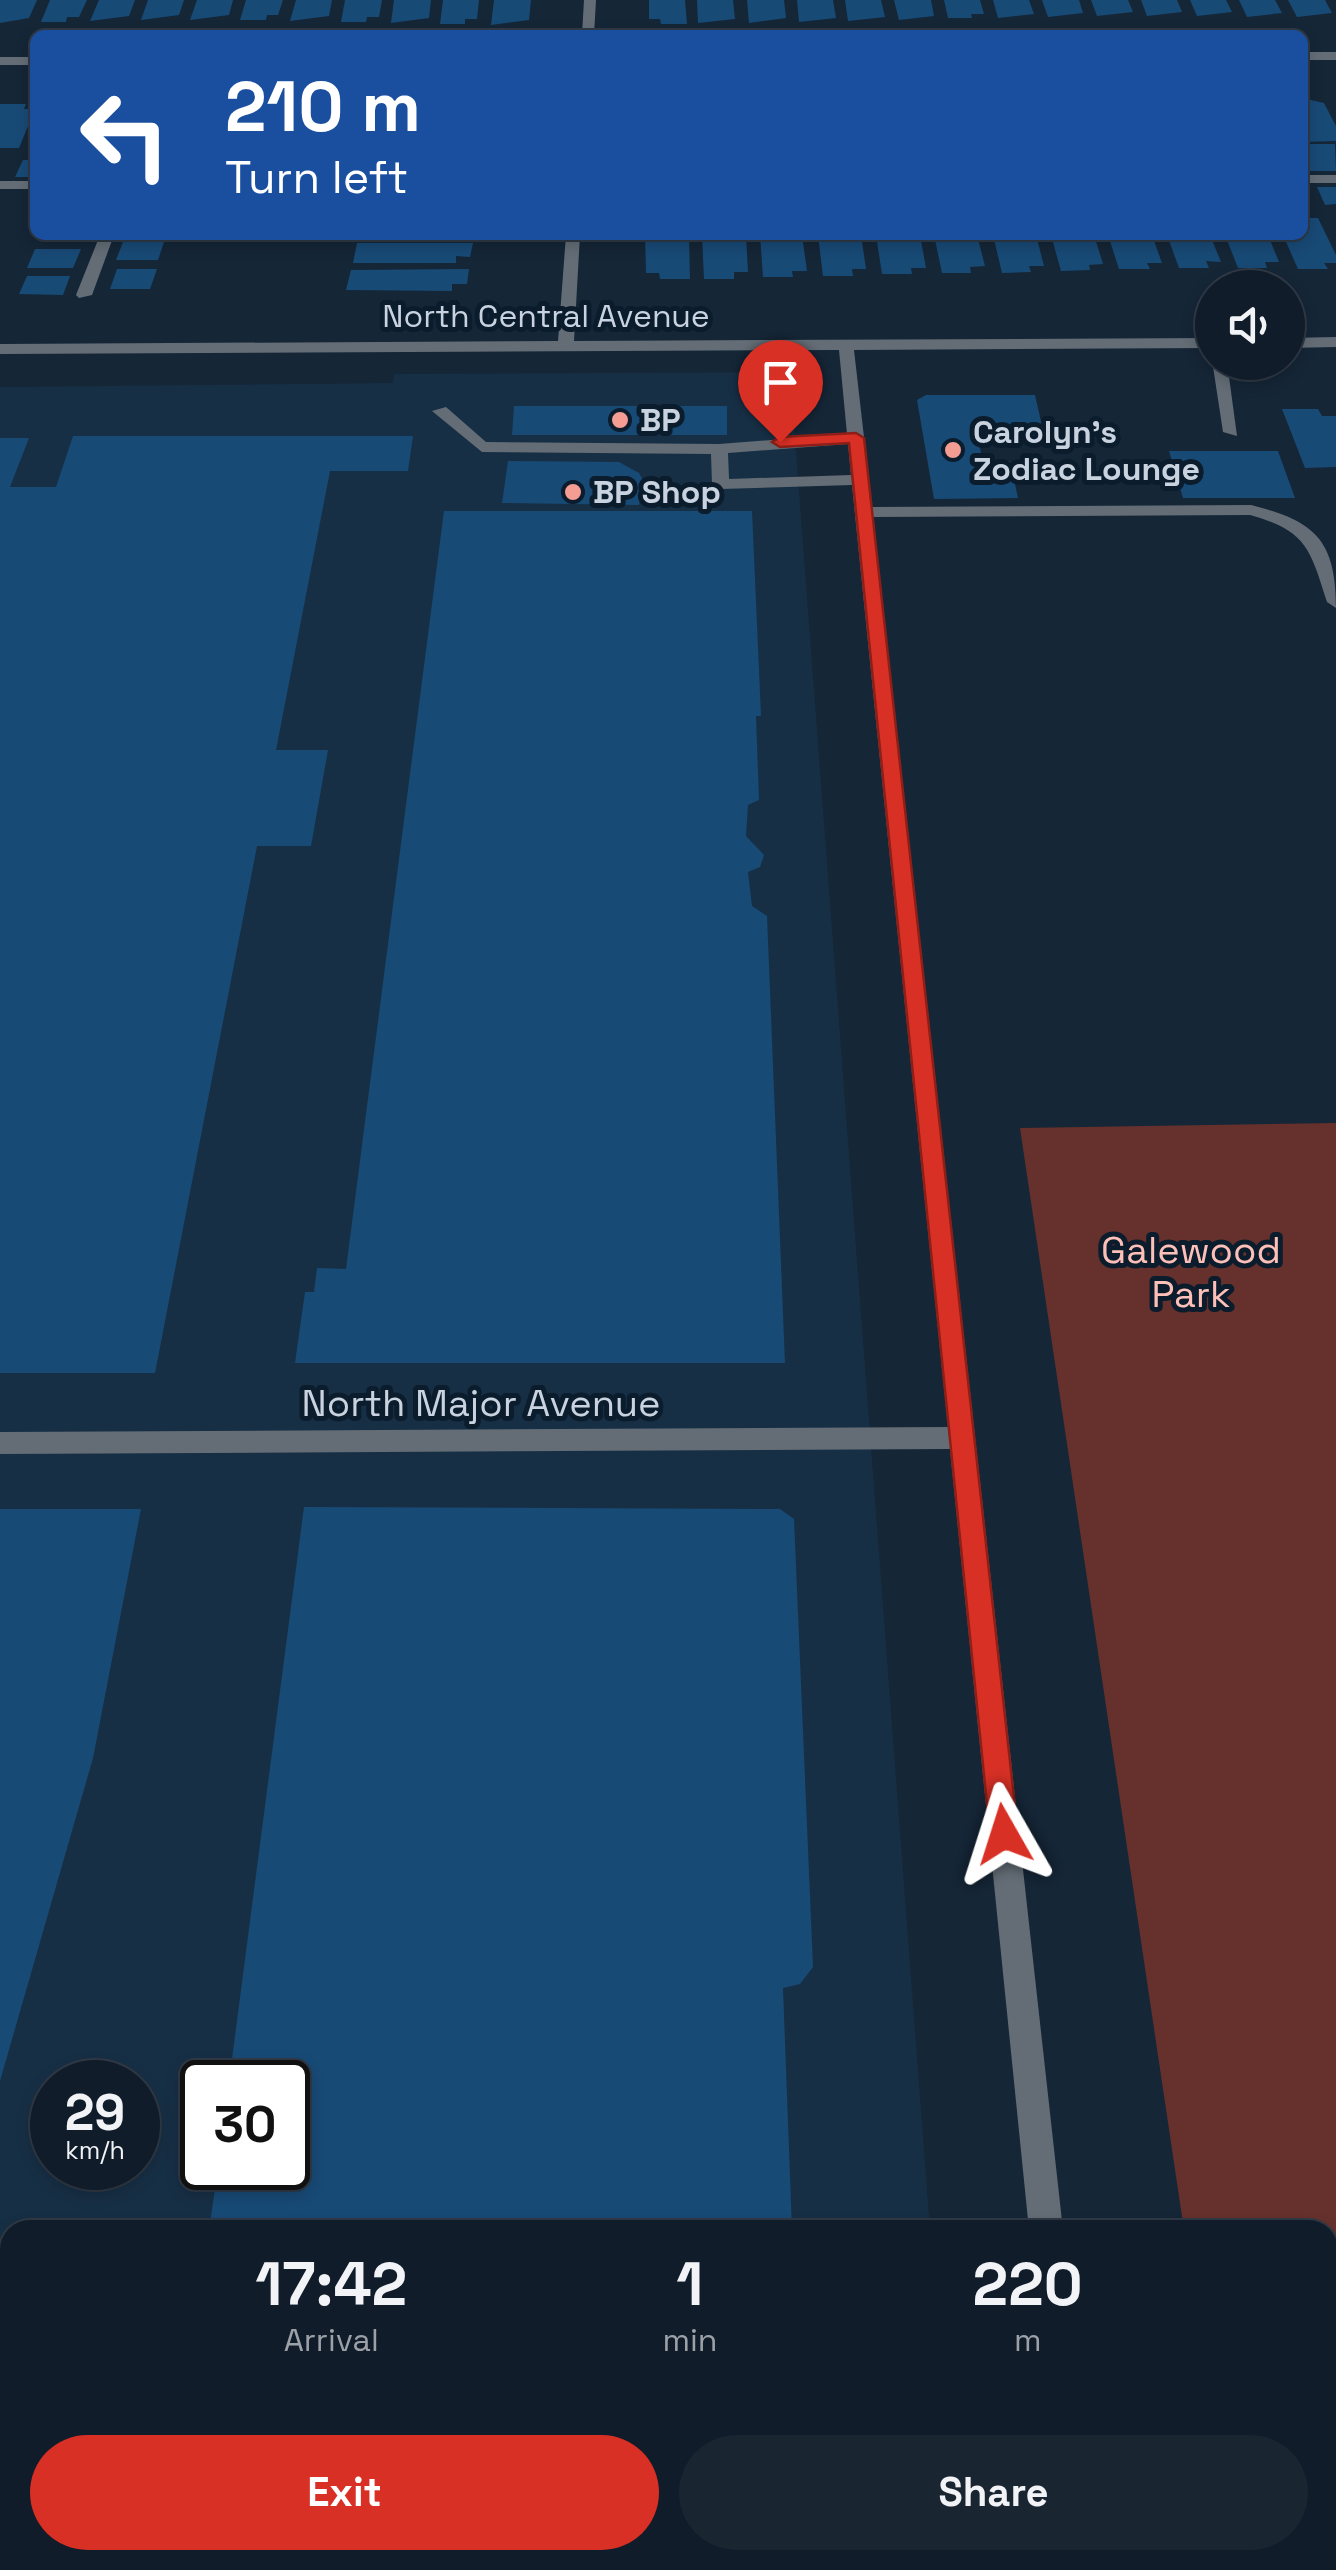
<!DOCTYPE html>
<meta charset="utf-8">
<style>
body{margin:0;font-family:"Space Grotesk",sans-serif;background:#192531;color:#f1f3f6;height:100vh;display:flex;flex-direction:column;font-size:38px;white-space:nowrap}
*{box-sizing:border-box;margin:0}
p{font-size:32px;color:#9ca1a8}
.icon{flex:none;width:55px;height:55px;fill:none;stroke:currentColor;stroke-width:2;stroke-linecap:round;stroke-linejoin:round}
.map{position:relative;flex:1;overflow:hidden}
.side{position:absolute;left:0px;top:2220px;width:1338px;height:350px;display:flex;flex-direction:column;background:#101c29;border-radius:30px 30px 0 0;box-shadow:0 5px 15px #0003,0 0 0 2px #303a46}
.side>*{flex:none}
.hud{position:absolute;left:30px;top:30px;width:1278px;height:210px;border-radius:15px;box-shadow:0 5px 15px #0003,0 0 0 2px #303a46;background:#1a4fa0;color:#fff;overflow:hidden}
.tools{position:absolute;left:1195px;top:270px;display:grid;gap:20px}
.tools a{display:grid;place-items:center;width:110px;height:110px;border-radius:50%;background:#101c29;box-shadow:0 5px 15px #0003,0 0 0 2px #303a46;font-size:50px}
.speed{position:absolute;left:30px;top:2060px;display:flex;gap:20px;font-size:50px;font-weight:700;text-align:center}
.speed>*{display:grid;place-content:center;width:130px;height:130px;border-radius:50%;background:#101c29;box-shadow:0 5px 15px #0003,0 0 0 2px #303a46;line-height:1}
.speed small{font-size:25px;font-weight:400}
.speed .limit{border:5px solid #111;border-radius:15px;background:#fff;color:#111}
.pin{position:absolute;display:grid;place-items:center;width:85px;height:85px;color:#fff;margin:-102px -42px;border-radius:50% 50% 50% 0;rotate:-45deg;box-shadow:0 0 10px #0007}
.pin .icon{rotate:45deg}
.me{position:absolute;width:110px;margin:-55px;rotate:354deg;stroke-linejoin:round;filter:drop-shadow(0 0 8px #0008)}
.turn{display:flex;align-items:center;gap:35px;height:210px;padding:0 30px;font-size:45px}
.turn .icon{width:130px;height:130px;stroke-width:2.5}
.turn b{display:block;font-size:70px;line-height:85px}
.eta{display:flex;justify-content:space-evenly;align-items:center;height:170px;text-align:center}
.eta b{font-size:60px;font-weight:600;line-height:70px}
.cta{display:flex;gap:20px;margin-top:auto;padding:20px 30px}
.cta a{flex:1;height:115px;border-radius:60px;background:#d93025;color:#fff;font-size:40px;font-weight:600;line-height:115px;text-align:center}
.cta a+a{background:#192531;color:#f1f3f6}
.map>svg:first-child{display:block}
.built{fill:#172f45;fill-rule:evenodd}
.green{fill:#66312c}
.building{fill:#184a76}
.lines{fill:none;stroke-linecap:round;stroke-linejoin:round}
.minor{fill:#646d76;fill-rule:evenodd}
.route{fill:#d93025;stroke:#8d1f18;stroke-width:2.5}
.poi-dot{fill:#f59c93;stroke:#0b1c2d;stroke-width:4}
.labels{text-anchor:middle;stroke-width:10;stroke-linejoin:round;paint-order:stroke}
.far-street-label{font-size:32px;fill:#c8d3df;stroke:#0b1c2d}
.far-poi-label{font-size:32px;font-weight:bold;fill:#c8d3df;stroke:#0b1c2d;text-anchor:start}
.park-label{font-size:38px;fill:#fdc0b8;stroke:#0b1c2d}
.street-label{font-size:38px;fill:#c8d3df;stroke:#0b1c2d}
</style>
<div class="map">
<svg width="1336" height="2570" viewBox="0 0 1336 2570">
<rect width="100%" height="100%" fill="#152637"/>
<path class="built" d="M790,372l140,1858h-920v330h945l1,10h-956v-2183l393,-4 1,-9zM52,2082h86v86h-86zM202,2082h86v86h-86z"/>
<path class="green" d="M1336,1123v1447h-101l-2,-10h95v-330h-144l-164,-1102z"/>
<g class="building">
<path d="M0,0h37l-8,18 -29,5z"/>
<path d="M50,0h37l-8,17h-12l-1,5h-25z"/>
<path d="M99,0h36l-6,16 -39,5z"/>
<path d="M148,0h36l-5,15 -38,5z"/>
<path d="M197,0h36l-4,15 -39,5z"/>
<path d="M246,0h37l-5,15h-11l-1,5h-26z"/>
<path d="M296,0h36l-3,16 -39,5z"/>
<path d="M345,0h37l-3,17h-12l-1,5h-25z"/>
<path d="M394,0h37l-2,18 -38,5z"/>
<path d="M443,0h36l-2,19h-12v5h-25z"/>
<path d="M494,0h37l-2,20 -38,5z"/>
<path d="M649,0h36l2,24h-26l-1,-5h-11z"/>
<path d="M697,0h36l2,19 -37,4z"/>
<path d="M747,0h37l2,18 -37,5z"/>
<path d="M797,0h36l3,18 -37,4z"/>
<path d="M845,0h36l4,17 -37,4z"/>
<path d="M894,0h37l3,16 -35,4z"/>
<path d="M944,0h36l4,14h-13l1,4h-24z"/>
<path d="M993,0h36l5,14 -36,4z"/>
<path d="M1042,0h37l4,13 -35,4z"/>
<path d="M1091,0h37l5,12 -36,4z"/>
<path d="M1141,0h36l5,12 -35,4z"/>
<path d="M1190,0h36l6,12 -35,4z"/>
<path d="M1239,0h36l7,13 -35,4z"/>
<path d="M1288,0h37l7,13 -35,4z"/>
<path d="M1302,98l22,5 12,23v15l-34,1z"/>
<path d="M0,104h26l-2,5h11l-16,39h-19z"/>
<path d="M1304,144h31l1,27h-26l-7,-17 5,1z"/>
<path d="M23,160h12v17h-20z"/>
<path d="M1317,187h19v17l-11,1z"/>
<path d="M1302,218h16l18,37v8h-12l4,6h-30l-15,-34h19z"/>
<path d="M44,235h41l-2,6h-42z"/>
<path d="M645,235h44l1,44h-30l-1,-6h-13z"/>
<path d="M702,235h44l2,37h-14v7h-30z"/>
<path d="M760,235h42l5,36h-15l1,6h-30z"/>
<path d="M818,235h43l5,34h-14l1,7h-30z"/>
<path d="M876,235h44l6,33h-15l1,6h-30z"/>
<path d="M934,235h43l8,31 -15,1 1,6h-29z"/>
<path d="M993,235h43l8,31h-15l2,6 -29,1z"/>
<path d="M1051,235h43l9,29 -14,1 1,5 -29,1z"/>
<path d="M1108,235h44l10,28h-15l3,6h-31z"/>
<path d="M1167,235h43l11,27 -15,-1 3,7h-30z"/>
<path d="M1225,235h43l11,27h-14l2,6h-29z"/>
<path d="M123,242h41l-6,18h-42z"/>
<path d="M357,243h116l-3,14 -14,-1v7h-103z"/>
<path d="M35,249h46l-8,19h-46z"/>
<path d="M117,269h40l-7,20h-40z"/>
<path d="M469,269l-2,15h-15v7l-106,-1 5,-20z"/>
<path d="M27,276h43l-7,19 -44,-1z"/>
<path d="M926,395h109l10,44 -67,1 5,21h27l8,37 -84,1 -17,-99z"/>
<path d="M514,406h213v29h-215z"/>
<path d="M1282,409h36l4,7h14v51l-31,1z"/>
<path d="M73,436h340l-5,35h-78l-54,279h52l-17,96h-54l-102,527h-155v-935h29l-19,49h46z"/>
<path d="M1169,451h109l17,47h-112z"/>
<path d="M508,461l111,1 20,11 5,9 -5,23 -137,-2z"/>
<path d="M444,511h308l9,205h-5l3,84 -11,5 -2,31 18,19 -4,12 -12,5 4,34 15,10 18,447h-490l10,-71h9l3,-24 29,1z"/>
<path d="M304,1507l476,2 14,10 19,448 -13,17 -17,4 9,242h-583l9,-62h70v-86h-59z"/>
<path d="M0,1509h141l-48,249 -93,323z"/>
<rect x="1328" y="2323" width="8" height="177"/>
<path d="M0,2540h10v20h77l-1,10h-86z"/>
<path d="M166,2560h638v10h-639z"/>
</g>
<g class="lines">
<g class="minor">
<path d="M584,0h12l-2,35h-12z"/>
<rect x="1302" y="52" width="34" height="8"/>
<rect x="0" y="57" width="35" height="8"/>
<rect x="1302" y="175" width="34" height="8"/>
<rect x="0" y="181" width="35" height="8"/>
<path d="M100,235h14l-22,60 -13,3 -3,-3z"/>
<path d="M566,235h14l-6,106 638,-3v10l-358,2 18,157 379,-2c64,16 85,35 85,103l-9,-6c-17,-53 -20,-71 -77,-87l-377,2 190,1713h-34l-79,-781 -950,5v-22l948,-5 -96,-942 -131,4 -9,-5 -1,-30 -229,-2 -50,-41 14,-4 40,35 233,2 128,-10 -8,-84 -839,4v-10l558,-3zM848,444l3,31 -122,4 -1,-26z"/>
<path d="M1336,337v10l-48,1v-10z"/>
<path d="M1212,360l15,2 10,74 -14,-4z"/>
<path d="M1062,2560h38l1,10h-38z"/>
</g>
</g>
<path class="route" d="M856,433l8,5 154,1396 -4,9 -10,4 -10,-4 -4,-9 -141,-1391 -69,4 -8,-5 8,-5z"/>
<g class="poi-dot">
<circle cx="620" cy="420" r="10"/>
<circle cx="953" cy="450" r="10"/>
<circle cx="573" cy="492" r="10"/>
</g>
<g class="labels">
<g class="far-street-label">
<text x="546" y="327">North Central Avenue</text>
</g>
<g class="far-poi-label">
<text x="640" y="431">BP</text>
<text x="973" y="443">Carolyn’s<tspan x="973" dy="37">Zodiac Lounge</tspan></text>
<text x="593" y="503">BP Shop</text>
</g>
<g class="park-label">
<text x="1191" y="1263">Galewood<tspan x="1191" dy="44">Park</tspan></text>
</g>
<g class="street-label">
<text x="481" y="1416">North Major Avenue</text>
</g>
</g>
</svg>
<div class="tools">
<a><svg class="icon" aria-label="sound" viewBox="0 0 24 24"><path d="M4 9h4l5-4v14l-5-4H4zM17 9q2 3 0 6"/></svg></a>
</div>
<div class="speed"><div>29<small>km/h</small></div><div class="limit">30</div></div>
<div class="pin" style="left:780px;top:442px;background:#d93025"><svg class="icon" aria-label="arrive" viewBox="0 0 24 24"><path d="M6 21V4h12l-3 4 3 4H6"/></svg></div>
<svg class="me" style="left:1004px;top:1834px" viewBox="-20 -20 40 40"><path d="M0-17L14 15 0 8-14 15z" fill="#d93025" stroke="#fff" stroke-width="4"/></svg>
<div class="hud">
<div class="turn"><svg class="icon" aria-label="left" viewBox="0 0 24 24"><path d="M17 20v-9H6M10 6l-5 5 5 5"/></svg><div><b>210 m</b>Turn left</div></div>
</div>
<section class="side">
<div class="eta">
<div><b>17:42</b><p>Arrival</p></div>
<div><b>1</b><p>min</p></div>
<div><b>220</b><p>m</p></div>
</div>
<div class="cta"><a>Exit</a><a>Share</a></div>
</section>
</div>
